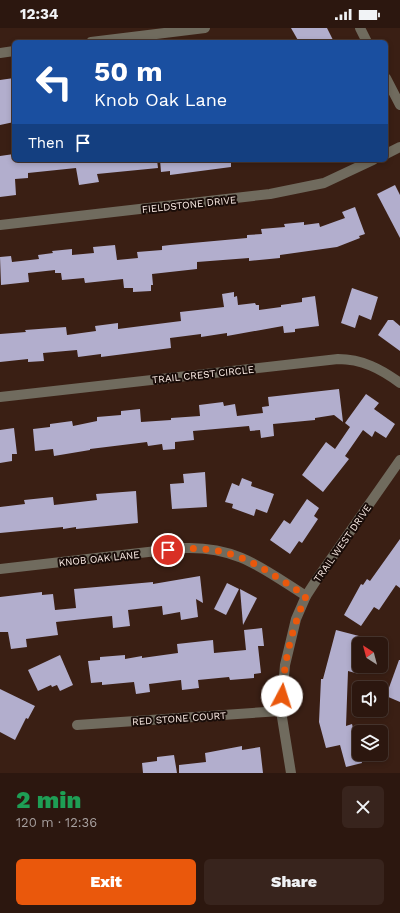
<!DOCTYPE html>
<meta charset="utf-8">
<style>
body{margin:0;font-family:"Work Sans",sans-serif;background:#38241d;color:#f1f3f6;height:100vh;display:flex;flex-direction:column;font-size:15px;white-space:nowrap}
*{box-sizing:border-box;margin:0}
p{font-size:13px;color:#a69f9e}
.icon{flex:none;width:22px;height:22px;fill:none;stroke:currentColor;stroke-width:2;stroke-linecap:round;stroke-linejoin:round}
.map{position:relative;height:745px;overflow:hidden}
.details{display:flex;flex-direction:column;background:#2c170f;flex:1}
.details>*{flex:none}
.hud{position:absolute;left:12px;top:12px;width:376px;height:122px;border-radius:6px;box-shadow:0 2px 6px #0003,0 0 0 1px #48362f;background:#1a4fa0;color:#fff;overflow:hidden}
.needle{width:26px;rotate:324deg}
.tools{position:absolute;left:352px;top:609px;display:grid;gap:8px}
.tools a{display:grid;place-items:center;width:36px;height:36px;border-radius:6px;background:#2c170f;box-shadow:0 2px 6px #0003,0 0 0 1px #48362f;font-size:20px}
.pin{position:absolute;display:grid;place-items:center;width:34px;height:34px;color:#fff;margin:-17px;border:2px solid #fff;border-radius:50%;box-shadow:0 1px 4px #0007}
.me{position:absolute;width:44px;margin:-22px;rotate:5deg;stroke-linejoin:round;filter:drop-shadow(0 0 3px #0008)}
.turn{display:flex;align-items:center;gap:14px;height:84px;padding:0 16px;font-size:18px}
.turn .icon{width:52px;height:52px;stroke-width:2.5}
.turn b{display:block;font-size:28px;line-height:34px}
.then{display:flex;align-items:center;height:38px;padding:0 16px;background:#0003;gap:8px;font-size:15px}
.round{display:grid;place-items:center;flex:none;width:42px;height:42px;border-radius:6px;background:#38241d}
.head{display:flex;align-items:center;justify-content:space-between;height:68px;padding:0 16px}
h1{font-size:24px;font-weight:800;line-height:30px;color:#1e9e55}
.cta{display:flex;gap:8px;margin-top:auto;padding:8px 16px}
.cta a{flex:1;height:46px;border-radius:6px;background:#ea580c;color:#fff;font-size:16px;font-weight:800;line-height:46px;text-align:center}
.cta a+a{background:#38241d;color:#f1f3f6}
.status{display:flex;justify-content:space-between;align-items:center;height:28px;padding:0 20px;background:#2c170f;direction:ltr}
.status svg{height:11px;fill:currentColor}
.map>svg:first-child{display:block}
.building{fill:#b2aecd}
.lines{fill:none;stroke-linecap:round;stroke-linejoin:round}
.minor{stroke:#706b5e;stroke-width:10}
.route{stroke:#ea580c;stroke-width:7;stroke-dasharray:0 12.6}
.labels{text-anchor:middle;stroke-width:4;stroke-linejoin:round;paint-order:stroke}
.street-label{font-size:10px;fill:#fdede7;stroke:#190c08}
</style>
<div class="status"><b>12:34</b><svg viewBox="0 0 49 12"><path d="M0 12V9h3v3zM5 12V6h3v6zM10 12V3h3v9zM15 12V0h3v12zM26 1h20v11H26zM47 4h2v5h-2z"/></svg></div>
<div class="map">
<svg width="400" height="745" viewBox="0 0 400 745">
<rect width="100%" height="100%" fill="#3a1f14"/>
<g class="building">
<path d="M291,0h36l7,14h-35z"/>
<path d="M14,50v44l-14,3v-45z"/>
<path d="M14,126v6h143l1,8 -61,6 2,8 -20,3 -3,-17 -48,5v5l-13,1 1,16 -16,2v-41z"/>
<path d="M160,132h71v7l-61,8v-4l-9,1z"/>
<path d="M395,157l5,10v43l-23,-44z"/>
<path d="M355,179l10,27 -6,2 1,2 -23,9 -57,8v3l-31,3v-3l-52,4v7l-45,5 1,11h-2v6l-18,1v-4h-9l-1,-9 -38,4 -1,-5 -22,2 -1,-7h-6v-3l-27,3 1,9 -28,3 -1,-28 11,-1 1,6 27,-3 -1,-4 15,-2 -1,-2 20,-2v6l22,-2 -1,-6 22,-2 2,15 21,-2 -1,-6 25,-2v-4l8,-1 77,-7v-3l15,-1 -1,-5 24,-2 -1,-3 20,-2v3l15,-2 1,4 25,-9 -3,-6z"/>
<path d="M352,260l26,9 -7,23 -12,-5 -4,13 -14,-5z"/>
<path d="M234,264v5l3,-1 1,9 17,-2 1,2h3v5l22,-3v-2l21,-3v-4l13,-2 4,30 -24,3v3l-11,1 -1,-7 -56,10v-3l-26,4v-3l-31,4 1,10 -70,9v-3l-23,3 -1,-7 -34,3 1,8 -16,1v-3l-28,3v-28l26,-2 -1,-2 41,-3 1,8 29,-4 -1,-5 23,-3v6l63,-8 -1,-9 44,-5 -2,-13z"/>
<path d="M388,292h5l7,6v25l-22,-16z"/>
<path d="M339,361l4,33 -9,-7 -19,3v2l-42,4 1,12 -13,2 -1,-8 -10,1 -1,-5 -56,5 1,9 -19,2v7l-12,1 -1,-6 -14,2 -1,-4 -57,7v1l-36,6 -1,-7 -18,2 -2,-22 17,-2v-3l22,-3 1,5 24,-5v-4l24,-2v-4l19,-2 1,13 30,-2v-2l29,-2 -1,-11 24,-3 1,4 11,-2 2,12 26,-3 -1,-6 7,-1 -1,-9z"/>
<path d="M366,366l13,9 -5,6 21,15 -9,14 -11,-7 -3,6 -9,-7 -18,26 4,3 -26,33 -21,-17 24,-33 9,7 15,-22 -5,-4z"/>
<path d="M14,400l3,26h-5v7l-12,2v-33z"/>
<path d="M205,444l2,35 -35,2 -2,-25 14,-1 -1,-9z"/>
<path d="M242,450l10,4 -1,4 23,8 -7,19 -11,-4 -2,7 -22,-8 1,-4 -8,-2 7,-19 7,3z"/>
<path d="M136,463l2,32 -62,6v-2l-13,2v-2l-63,6v-26l25,-3 -1,-4 29,-3 1,8 43,-5 -1,-6z"/>
<path d="M307,471l12,9 -5,8 4,3 -16,24 -3,-2 -9,13 -20,-14 14,-20 6,4z"/>
<path d="M400,511v49l-4,-3 -17,25 -5,-3 -13,19 -17,-11 17,-31 2,1 4,-6 3,2z"/>
<path d="M200,548l3,27 -7,-4 2,18 -17,3 -1,-8 -17,3 -1,-9 -34,4 2,16 -17,2 -1,-12 -56,6 2,13 -32,4 1,8 -16,2 -3,-17h-8v-35l42,-5v3l11,-1 2,16 21,-2 -2,-19 79,-7v2z"/>
<path d="M227,555l12,6 -13,26 -12,-6z"/>
<path d="M240,561l17,9 -14,27z"/>
<path d="M262,600l2,18h-6l3,27 -7,1v4l-24,2 -1,-3 -31,3 1,8 -17,2 -1,-10 -32,4 1,8 -14,2 -2,-12 -32,3v-3l-11,1 -3,-22 12,-1v-3l25,-2v4l17,-3v2l36,-5 -1,-9 36,-4 1,13 32,-3 -2,-20z"/>
<path d="M336,602l23,6v38l-11,-3 -2,55 6,-2 10,39 -16,4 -6,-22 -14,3 -7,-26 2,-43h2z"/>
<path d="M60,627l13,30 -13,6 -3,-6 -5,2 -1,-2 -13,6 -10,-21z"/>
<path d="M399,632h1v42l-14,-6z"/>
<path d="M0,661l35,17 -7,13 -2,-1 -11,22 -15,-8z"/>
<path d="M242,718v4l18,-3 3,26h-84v-8l27,-3 -1,-9z"/>
<path d="M174,727l3,18h-34l-1,-10 15,-2v-4z"/>
</g>
<g class="lines">
<g class="minor">
<path d="M360,0l7,14"/>
<path d="M91,14l114,-14"/>
<path d="M0,25l14,-2"/>
<path d="M386,50l14,27"/>
<path d="M386,126l14,-7"/>
<path d="M0,197l270,-31 54,-11 49,-23"/>
<path d="M0,369l338,-38c24,0 43,10 62,24"/>
<path d="M0,541l183,-21c54,-2 79,20 123,48"/>
<path d="M77,697l204,-14"/>
<path d="M291,745l-10,-62 4,-46 11,-46 10,-23 13,-20 81,-116"/>
</g>
</g>
<g class="lines">
<path class="route" d="M168,522c63,-7 87,13 138,46 -14,32 -22,65 -24,100"/>
</g>
<g class="labels">
<g class="street-label">
<text transform="translate(189 176) rotate(-6)" y="4">FIELDSTONE DRIVE</text>
<text transform="translate(203 346) rotate(-6)" y="4">TRAIL CREST CIRCLE</text>
<text transform="translate(342 515) rotate(-55)" y="4">TRAIL WEST DRIVE</text>
<text transform="translate(99 530) rotate(-6)" y="4">KNOB OAK LANE</text>
<text transform="translate(179 690) rotate(-4)" y="4">RED STONE COURT</text>
</g>
</g>
</svg>
<div class="tools">
<a><svg class="needle" viewBox="-14 -14 28 28"><path d="M0-13l5 13h-10z" fill="#e53935"/><path d="M0 13l5-13h-10z" fill="#a69f9e"/></svg></a>
<a><svg class="icon" aria-label="sound" viewBox="0 0 24 24"><path d="M4 9h4l5-4v14l-5-4H4zM17 9q2 3 0 6"/></svg></a>
<a><svg class="icon" aria-label="layers" viewBox="0 0 24 24"><path d="M12 4l9 5-9 5-9-5zM3 14l9 5 9-5"/></svg></a>
</div>
<div class="pin" style="left:168px;top:522px;background:#d93025"><svg class="icon" aria-label="arrive" viewBox="0 0 24 24"><path d="M6 21V4h12l-3 4 3 4H6"/></svg></div>
<svg class="me" style="left:282px;top:668px" viewBox="-20 -20 40 40"><circle r="19" fill="#fff"/><path d="M0-13L10 11 0 6-10 11z" fill="#ea580c"/></svg>
<div class="hud">
<div class="turn"><svg class="icon" aria-label="left" viewBox="0 0 24 24"><path d="M17 20v-9H6M10 6l-5 5 5 5"/></svg><div><b>50 m</b>Knob Oak Lane</div></div>
<div class="then">Then<svg class="icon" aria-label="arrive" viewBox="0 0 24 24"><path d="M6 21V4h12l-3 4 3 4H6"/></svg></div>
</div>
</div>
<section class="details">
<div class="head"><div><h1>2 min</h1><p>120 m · 12:36</p></div><a class="round"><svg class="icon" aria-label="close" viewBox="0 0 24 24"><path d="M6 6l12 12M18 6L6 18"/></svg></a></div>
<div class="cta"><a>Exit</a><a>Share</a></div>
</section>
